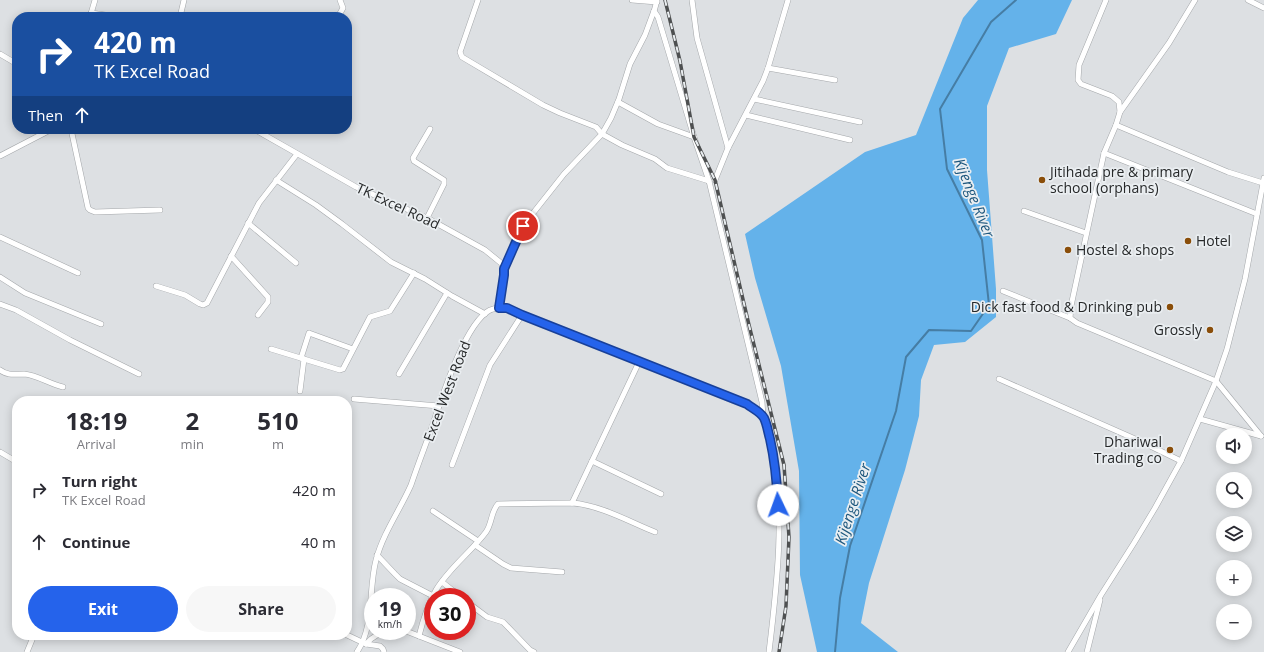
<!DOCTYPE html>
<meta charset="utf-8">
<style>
body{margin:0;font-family:"Open Sans",sans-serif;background:#f7f7f7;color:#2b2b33;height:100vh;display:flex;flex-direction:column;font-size:15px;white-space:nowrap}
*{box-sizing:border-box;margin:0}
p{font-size:13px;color:#7c7c81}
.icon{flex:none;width:22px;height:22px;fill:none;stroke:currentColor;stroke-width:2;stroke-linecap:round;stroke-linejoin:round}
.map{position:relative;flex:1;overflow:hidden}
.details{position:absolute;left:12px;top:396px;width:340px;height:244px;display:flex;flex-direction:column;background:#fff;border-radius:16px;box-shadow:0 2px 10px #0003}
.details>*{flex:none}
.guide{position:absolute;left:12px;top:12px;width:340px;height:122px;border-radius:16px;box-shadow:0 2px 10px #0003;background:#1a4fa0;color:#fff;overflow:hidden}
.buttons{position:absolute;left:1216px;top:428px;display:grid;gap:8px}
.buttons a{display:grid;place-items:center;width:36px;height:36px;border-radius:50%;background:#fff;box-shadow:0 2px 10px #0003;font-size:20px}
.speed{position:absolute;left:364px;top:588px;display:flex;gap:8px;font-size:20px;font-weight:700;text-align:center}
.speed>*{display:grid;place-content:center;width:52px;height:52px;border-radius:50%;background:#fff;box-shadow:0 2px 10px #0003;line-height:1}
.speed small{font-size:10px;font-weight:400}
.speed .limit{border:6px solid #d22;background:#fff;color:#111}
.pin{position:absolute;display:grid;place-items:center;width:34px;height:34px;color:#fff;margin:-17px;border:2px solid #fff;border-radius:50%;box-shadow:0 1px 4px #0007}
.me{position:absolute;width:44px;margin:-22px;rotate:357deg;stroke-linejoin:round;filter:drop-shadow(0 0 3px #0008)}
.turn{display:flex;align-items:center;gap:14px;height:84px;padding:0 16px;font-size:18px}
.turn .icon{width:52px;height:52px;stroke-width:2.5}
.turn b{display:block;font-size:28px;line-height:34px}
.then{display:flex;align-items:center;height:38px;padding:0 16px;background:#0003;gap:8px;font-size:15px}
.eta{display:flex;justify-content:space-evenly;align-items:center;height:68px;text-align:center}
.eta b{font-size:24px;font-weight:700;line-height:28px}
.action{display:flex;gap:8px;margin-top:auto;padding:8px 16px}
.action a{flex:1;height:46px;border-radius:24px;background:#2563eb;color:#fff;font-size:16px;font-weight:700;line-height:46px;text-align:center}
.action a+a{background:#f7f7f7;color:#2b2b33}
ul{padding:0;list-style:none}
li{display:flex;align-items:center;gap:12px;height:52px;padding:0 16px}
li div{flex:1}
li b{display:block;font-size:15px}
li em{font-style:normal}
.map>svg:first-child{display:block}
.forest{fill:#64b2ea}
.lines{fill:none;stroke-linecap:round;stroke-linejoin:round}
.stream{stroke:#467da4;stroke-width:2}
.minor-casing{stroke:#a4a7aa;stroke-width:6}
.minor{stroke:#fff;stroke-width:5}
.rail-casing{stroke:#4e5051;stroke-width:3.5}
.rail{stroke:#eaeef1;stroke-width:2;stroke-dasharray:6;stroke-linecap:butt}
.route-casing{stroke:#184099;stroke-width:10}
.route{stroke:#2563eb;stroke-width:7}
.poi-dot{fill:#8a4e0a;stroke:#eaeef1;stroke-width:1.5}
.labels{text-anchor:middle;stroke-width:3.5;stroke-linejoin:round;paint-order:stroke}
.poi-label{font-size:14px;fill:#262829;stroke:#eaeef1;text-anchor:start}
.street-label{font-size:14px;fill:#262829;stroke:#eaeef1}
.water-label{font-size:15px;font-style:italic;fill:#1f587e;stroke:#eaeef1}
</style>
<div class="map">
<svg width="1264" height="652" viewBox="0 0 1264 652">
<rect width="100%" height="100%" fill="#dde0e3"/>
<path class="forest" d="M978,0h94l-16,34 -47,14 -22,58v64l9,119v28l-31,25 -31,3 -13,35 -2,36 -14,54 -36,113 -8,40 37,29h-81l-17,-77 -1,-104 -18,-105 -26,-88 -10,-44 120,-82 51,-17 47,-117z"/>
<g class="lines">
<path class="stream" d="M835,652l5,-54 10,-52 46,-135 10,-54 23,-27 42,1 18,-26 -7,-65 -35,-71 -7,-60 51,-87 25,-22"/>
<g class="minor-casing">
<g id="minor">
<path d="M478,0l-18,52 2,5 81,48 17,8 36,14 6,7 20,11 33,14 12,9 42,13"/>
<path d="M632,0l25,2"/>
<path d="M692,0l5,38 31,110"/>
<path d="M1106,0l-27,65 -1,15 3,4 31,12 7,6 1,10 -4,13 -12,28 -33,153 -1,12 7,5 139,58 45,55"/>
<path d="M1248,0l16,8"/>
<path d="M654,11l4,6 36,120 15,44 53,221 1,15"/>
<path d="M91,13l29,4"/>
<path d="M90,17l5,-17"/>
<path d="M180,17l4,-17"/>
<path d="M338,17l5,-9 -3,-8"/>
<path d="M0,54l17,10"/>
<path d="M768,68l67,12"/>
<path d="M754,99l106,23"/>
<path d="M618,102l40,22 36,13"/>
<path d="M1120,112l49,-69 26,-43"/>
<path d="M746,115l104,25"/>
<path d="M1116,125l112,47 35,11"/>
<path d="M71,129l17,79 2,2 5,2 65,-2"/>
<path d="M254,129l102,58 71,31 58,32 16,13 3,6v6l-5,33"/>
<path d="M1104,153l153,61"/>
<path d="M0,156l52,-27"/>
<path d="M276,180l40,25 26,19 49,38 34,17 27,17 33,18"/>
<path d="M715,180l13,-32 35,-67 5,-13 20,-68"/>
<path d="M1024,211l62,22"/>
<path d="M427,218l17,-34v-4l-30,-19 -1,-3 17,-29"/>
<path d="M248,223l48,40"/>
<path d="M0,237l78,36"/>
<path d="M231,256l37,41v5l-10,13"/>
<path d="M504,269l14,-34 8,-13 38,-48 38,-40 9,-16 8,-19 11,-35 15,-29 10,-27 2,-8"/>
<path d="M0,277l25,16 76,31"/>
<path d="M156,286l29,9 15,9 3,1 4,-2 52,-100 38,-49"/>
<path d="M1003,291l67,27"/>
<path d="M0,304l16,6 54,30 69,34"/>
<path d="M271,349l69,21 3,-1 27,-52 20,-6 24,-38"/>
<path d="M301,358l8,-25 44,16"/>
<path d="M0,370c8,6 15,4 24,4 13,1 26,10 39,13"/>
<path d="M399,374l48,-81"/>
<path d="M999,379l143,63 39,19"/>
<path d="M300,391l4,-32"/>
<path d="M354,399l85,7"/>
<path d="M1200,419l61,17"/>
<path d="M0,452l17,10"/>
<path d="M592,461l69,33"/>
<path d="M452,465l38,-100 32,-50"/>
<path d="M572,503l67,-141"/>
<path d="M433,511l45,30"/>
<path d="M475,545l28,19 8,4 51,4"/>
<path d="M377,555l18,19 5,5 33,17"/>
<path d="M442,582l19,15"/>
<path d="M467,602l20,15 16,5 27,28 4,2"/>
<path d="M406,631l54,21"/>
<path d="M347,635l19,9 14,2 3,3 1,3"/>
<path d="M419,636c4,-16 9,-32 17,-46 13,-22 35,-38 50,-58 6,-8 5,-21 12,-28l74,-1c28,2 58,19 83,29"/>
<path d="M366,644l5,-5 12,-8"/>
<path d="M27,652l7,-17"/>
<path d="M357,652c18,-27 11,-62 19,-92 7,-27 24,-50 35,-75 7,-21 15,-41 22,-61 9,-27 32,-101 57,-114 12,-5 22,0 32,5l225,89c5,4 13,8 16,13 5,7 6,18 8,26 15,67 6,142 -2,209"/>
<path d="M1068,652l33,-57 33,-52 21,-35 26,-47 35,-80 11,-32 18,-70 19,-101"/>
<path d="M1087,652l13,-52"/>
</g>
</g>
<use href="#minor" class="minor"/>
<g class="rail-casing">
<path id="rail" d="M665,0l15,61 14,76 21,43 34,145 35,140 5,72 -3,69 -7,46"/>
</g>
<use href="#rail" class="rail"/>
</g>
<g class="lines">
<g class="route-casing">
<path id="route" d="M523,226l-19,43v6l-5,33h8l15,7 225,89c5,4 14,8 17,14 3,6 4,14 6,21 5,22 7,44 8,66"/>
</g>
<use href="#route" class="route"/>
</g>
<g class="poi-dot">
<circle cx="1042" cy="180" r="4"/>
<circle cx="1188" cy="241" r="4"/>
<circle cx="1068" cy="250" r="4"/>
<circle cx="1170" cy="307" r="4"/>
<circle cx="1210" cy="330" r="4"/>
<circle cx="1170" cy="450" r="4"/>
</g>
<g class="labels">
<g class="poi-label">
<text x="1050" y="177">Jitihada pre &amp; primary<tspan x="1050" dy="16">school (orphans)</tspan></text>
<text x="1196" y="246">Hotel</text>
<text x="1076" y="255">Hostel &amp; shops</text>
<text x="1162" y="312" text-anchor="end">Dick fast food &amp; Drinking pub</text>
<text x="1202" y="335" text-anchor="end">Grossly</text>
<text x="1162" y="447" text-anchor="end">Dhariwal<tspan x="1162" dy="16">Trading co</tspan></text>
</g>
<g class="street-label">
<text transform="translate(398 206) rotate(25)" y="5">TK Excel Road</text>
<text transform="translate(447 391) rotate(-69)" y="5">Excel West Road</text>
</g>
<g class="water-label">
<text transform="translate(974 198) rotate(68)" y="5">Kijenge River</text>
<text transform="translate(853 504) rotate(-72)" y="5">Kijenge River</text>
</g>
</g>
</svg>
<div class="buttons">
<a><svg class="icon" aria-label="sound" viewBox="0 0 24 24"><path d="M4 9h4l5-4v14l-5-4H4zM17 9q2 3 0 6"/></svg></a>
<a><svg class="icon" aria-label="search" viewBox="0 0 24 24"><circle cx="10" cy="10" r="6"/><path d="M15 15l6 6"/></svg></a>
<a><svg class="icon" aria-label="layers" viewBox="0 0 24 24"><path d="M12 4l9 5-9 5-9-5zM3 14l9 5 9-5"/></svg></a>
<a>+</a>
<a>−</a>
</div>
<div class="speed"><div>19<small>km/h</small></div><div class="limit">30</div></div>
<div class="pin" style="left:523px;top:226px;background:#d93025"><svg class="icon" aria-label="arrive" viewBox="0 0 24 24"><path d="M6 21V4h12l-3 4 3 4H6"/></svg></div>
<svg class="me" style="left:778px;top:505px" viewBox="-20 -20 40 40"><circle r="19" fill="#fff"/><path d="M0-13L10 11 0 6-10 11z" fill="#2563eb"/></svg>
<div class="guide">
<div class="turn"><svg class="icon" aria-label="right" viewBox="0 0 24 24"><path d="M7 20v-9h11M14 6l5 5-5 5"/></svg><div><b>420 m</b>TK Excel Road</div></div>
<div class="then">Then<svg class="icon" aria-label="ahead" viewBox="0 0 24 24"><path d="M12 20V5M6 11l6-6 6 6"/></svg></div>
</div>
<section class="details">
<div class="eta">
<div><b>18:19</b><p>Arrival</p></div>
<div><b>2</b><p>min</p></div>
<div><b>510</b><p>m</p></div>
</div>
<ul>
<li><svg class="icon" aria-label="right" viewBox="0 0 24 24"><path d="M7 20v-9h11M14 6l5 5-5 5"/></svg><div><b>Turn right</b><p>TK Excel Road</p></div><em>420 m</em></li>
<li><svg class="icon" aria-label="ahead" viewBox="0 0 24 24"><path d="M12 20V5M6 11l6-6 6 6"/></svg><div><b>Continue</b></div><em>40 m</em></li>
</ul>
<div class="action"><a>Exit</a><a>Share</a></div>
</section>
</div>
